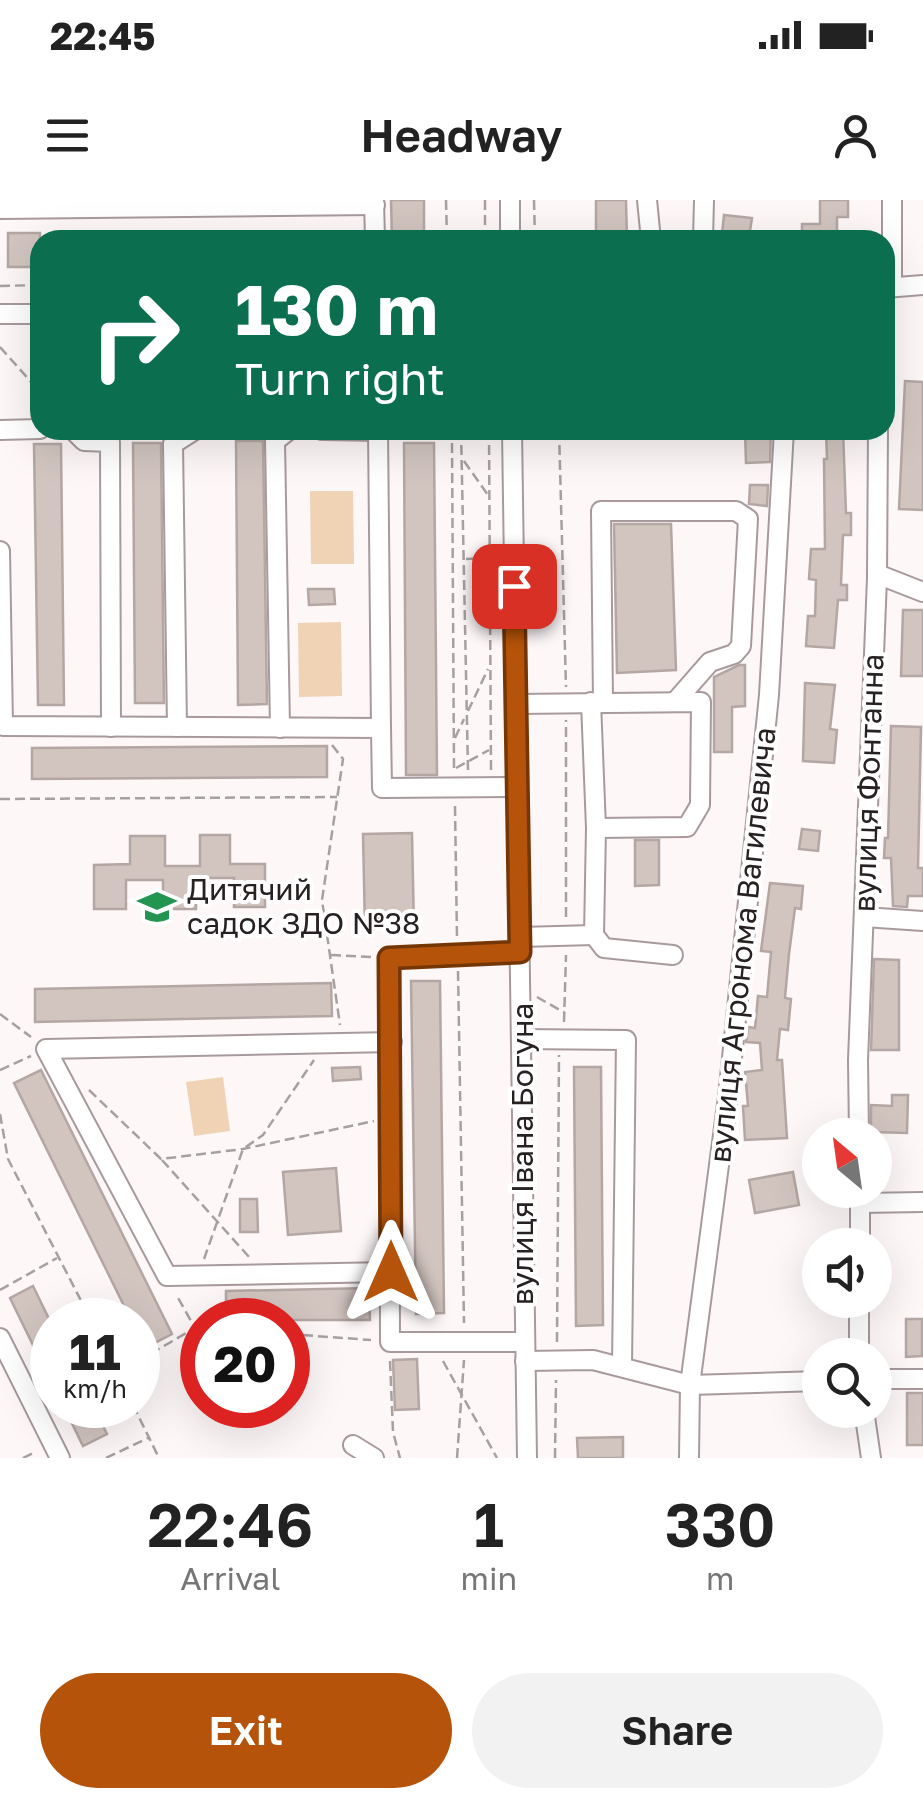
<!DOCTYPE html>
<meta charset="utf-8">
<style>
body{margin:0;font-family:"Golos Text",sans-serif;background:#f2f2f2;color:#222;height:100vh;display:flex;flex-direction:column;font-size:38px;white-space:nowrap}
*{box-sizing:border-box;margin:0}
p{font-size:32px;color:#767676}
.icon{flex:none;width:55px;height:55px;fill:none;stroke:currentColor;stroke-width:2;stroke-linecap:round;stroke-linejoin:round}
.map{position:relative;height:1258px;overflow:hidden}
.details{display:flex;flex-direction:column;background:#fff;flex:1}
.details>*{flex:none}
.top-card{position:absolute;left:30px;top:30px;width:865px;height:210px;border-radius:30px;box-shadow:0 10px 40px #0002;background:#0b6e4f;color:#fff;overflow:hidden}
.needle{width:65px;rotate:331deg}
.fabs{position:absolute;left:802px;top:918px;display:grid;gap:20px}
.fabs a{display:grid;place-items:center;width:90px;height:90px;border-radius:50%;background:#fff;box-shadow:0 10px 40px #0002;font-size:50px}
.speed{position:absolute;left:30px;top:1098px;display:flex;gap:20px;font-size:50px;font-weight:700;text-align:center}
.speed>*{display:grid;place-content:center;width:130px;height:130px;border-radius:50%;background:#fff;box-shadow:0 10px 40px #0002;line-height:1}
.speed small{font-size:25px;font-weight:400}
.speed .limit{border:15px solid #d22;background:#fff;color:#111}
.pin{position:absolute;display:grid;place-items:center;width:85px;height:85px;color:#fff;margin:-42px;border-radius:20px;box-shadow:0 5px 15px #0006}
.me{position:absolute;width:110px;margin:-55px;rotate:0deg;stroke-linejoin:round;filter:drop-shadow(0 0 8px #0008)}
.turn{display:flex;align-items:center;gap:35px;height:210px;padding:0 40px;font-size:45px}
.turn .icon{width:130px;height:130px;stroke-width:2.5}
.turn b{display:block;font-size:70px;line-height:85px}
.eta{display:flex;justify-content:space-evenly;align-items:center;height:170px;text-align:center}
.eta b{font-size:60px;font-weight:600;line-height:70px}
.cta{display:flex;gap:20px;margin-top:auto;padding:20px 40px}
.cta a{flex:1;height:115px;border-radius:60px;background:#b45309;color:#fff;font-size:40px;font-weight:600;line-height:115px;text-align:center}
.cta a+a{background:#f2f2f2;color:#222}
.status{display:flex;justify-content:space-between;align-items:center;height:70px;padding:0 50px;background:#fff;direction:ltr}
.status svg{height:28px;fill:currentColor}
header{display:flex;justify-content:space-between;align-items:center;height:130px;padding:0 40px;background:#fff;font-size:45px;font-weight:600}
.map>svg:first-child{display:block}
.green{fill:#f0d2b5}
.building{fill:#d2c5c0;stroke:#b4a7a3;stroke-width:2.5}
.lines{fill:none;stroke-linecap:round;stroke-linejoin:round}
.minor-casing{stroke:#a89a9c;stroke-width:22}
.path{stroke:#a6a0a1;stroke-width:2.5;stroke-dasharray:10 5;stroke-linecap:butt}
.minor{stroke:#fff;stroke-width:18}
.route-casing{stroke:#753606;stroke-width:25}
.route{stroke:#b45309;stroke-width:18}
.labels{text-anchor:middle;stroke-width:8;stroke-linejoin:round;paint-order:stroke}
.street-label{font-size:30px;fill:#272122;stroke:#fff}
.poi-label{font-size:30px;fill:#272122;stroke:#fff;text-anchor:start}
</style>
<div class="status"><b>22:45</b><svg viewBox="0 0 49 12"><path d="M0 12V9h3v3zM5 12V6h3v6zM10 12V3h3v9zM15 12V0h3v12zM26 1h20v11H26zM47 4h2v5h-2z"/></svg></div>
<header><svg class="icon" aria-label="menu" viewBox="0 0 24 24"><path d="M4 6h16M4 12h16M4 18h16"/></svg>Headway<svg class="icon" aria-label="person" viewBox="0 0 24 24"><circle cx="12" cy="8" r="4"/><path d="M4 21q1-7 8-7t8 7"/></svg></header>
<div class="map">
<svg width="923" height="1258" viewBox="0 0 923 1258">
<rect width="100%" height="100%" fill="#fdf7f8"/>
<g class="green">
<path d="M310,291h43l1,73h-43z"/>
<path d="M341,422l1,74 -43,1 -1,-74z"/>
<path d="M223,877l7,54 -36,5 -8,-54z"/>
</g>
<g class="building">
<path d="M391,0h33v40h-32z"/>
<path d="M596,0h30l1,40h-31z"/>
<path d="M820,0h28v17h-11v23h-35v-16h18z"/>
<path d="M724,15l28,3 -3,19 -27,-3z"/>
<rect x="8" y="33" width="32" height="34"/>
<path d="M905,181l18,1v128l-24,-1z"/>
<path d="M745,230h26l-1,32 -24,1z"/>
<path d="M826,230h17l3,83h5v22h-8l-2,50h6v15h-9l-4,48 -28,-2 2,-30h7l1,-36 -7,-1 2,-30h14l-1,-90h3z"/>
<path d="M236,241h27l4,263 -29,1z"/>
<path d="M133,243h28l3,260h-29z"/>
<path d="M404,243h30l3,332h-31z"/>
<path d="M34,244h27l3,261h-26z"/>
<path d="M750,285h18l-1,21 -18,-2z"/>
<path d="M614,324h57l5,146 -59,3z"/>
<path d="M308,389h26l1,15 -26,1z"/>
<path d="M903,410h20v66h-22z"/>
<path d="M739,465h6v41l-13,1v45h-18v-75z"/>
<path d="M805,483l30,2 -5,44 7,1 -3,33 -31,-2z"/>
<path d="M891,526l30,1 -3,141h5v28h-15l-1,11 -14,-1 -2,-48h-7l1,-20h3z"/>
<path d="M327,546v31l-295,2v-31z"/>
<path d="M802,629l18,2 -2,20 -19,-2z"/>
<path d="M412,633l2,95 -49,1 -2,-95z"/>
<path d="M200,635h30v29h35v43h-31v-29h-38v31h-33v-29h-37v29h-32v-44l36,-1v-28h35v30h35z"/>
<path d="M635,640h24v45l-24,1z"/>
<path d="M770,683l33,3 -2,23 -6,-1 -6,46 -4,44 6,1 -3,31 -8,-1 -3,31h5l5,78 -42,2 -2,-34h5l-3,-34 17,-2 -2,-27 -14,-1 2,-15 7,1 3,-32 9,1 4,-45 -10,-1z"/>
<path d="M874,759l25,1v90h-28z"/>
<path d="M411,781h29l4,332 -28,1z"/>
<path d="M331,783l1,33 -297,6v-33z"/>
<path d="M360,867l1,12 -28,2 -1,-13z"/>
<path d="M574,867h27l2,258 -27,1z"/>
<path d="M41,870l131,264 -27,14 -7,-15v-13h-7l-117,-237z"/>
<path d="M892,895h16l-1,38 -36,-1v-27l21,1z"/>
<path d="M336,968l5,63 -53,4 -5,-63z"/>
<path d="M793,972l6,33 -44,8 -6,-33z"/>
<path d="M240,999h17l1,33h-18z"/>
<path d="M33,1086l19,39v59l-42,-86z"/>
<path d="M369,1088l1,32h-144v-29z"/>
<path d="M906,1119h16v37l-16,1z"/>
<path d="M417,1159l2,50 -24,1 -2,-50z"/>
<rect x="907" y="1193" width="16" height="52"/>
<path d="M63,1205h29l15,29 -24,12z"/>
<path d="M623,1237v21h-45l-1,-20z"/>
</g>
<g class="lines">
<g class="minor-casing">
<g id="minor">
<path d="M374,0l1,40"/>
<path d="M510,0v40"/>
<path d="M647,0l4,40"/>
<path d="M892,0v87"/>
<path d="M0,9l375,-4"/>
<path d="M703,40l1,-40"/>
<path d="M885,88l38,-3"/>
<path d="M0,114h40"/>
<path d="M0,230l40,-1"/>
<path d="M73,230l11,11 26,1 1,285"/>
<path d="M322,230l56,1"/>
<path d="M378,230l3,298"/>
<path d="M512,230l15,1028"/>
<path d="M0,351l3,175 378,2 1,60 136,-1"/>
<path d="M877,374l46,18"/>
<path d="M591,502l5,126 -2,107 10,13 69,7"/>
<path d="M603,503l-2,-192h135l12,8 -7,127 -7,8 -24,8 -35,40"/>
<path d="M516,504l185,-2 -1,103 -13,22 -91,1"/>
<path d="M177,527l-4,-283 22,-14"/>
<path d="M280,528l-5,-287 14,-11"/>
<path d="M864,717l59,4"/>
<path d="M520,737l74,-2"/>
<path d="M520,752l-131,6 1,384h134"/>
<path d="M521,839l105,1 -4,326"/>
<path d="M859,935l-1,-75 19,-482 1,-148"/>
<path d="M860,1003l63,-1"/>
<path d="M860,1045v-55"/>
<path d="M391,1072l-224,4 -121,-227 346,-7"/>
<path d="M0,1138l60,120"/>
<path d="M859,1155v-55"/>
<path d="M525,1161l68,-1 97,25 130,-4"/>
<path d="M875,1179h48"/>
<path d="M864,1210l7,48"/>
<path d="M353,1245l21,13"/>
<path d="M689,1258l1,-73 38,-288 41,-402 15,-265"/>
</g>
</g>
<g class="path">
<path d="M446,0l1,40"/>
<path d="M485,0v40"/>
<path d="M534,0l1,40"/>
<path d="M0,86l40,-1"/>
<path d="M0,147l40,45"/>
<path d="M461,230l7,341"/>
<path d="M489,230l2,341"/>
<path d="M559,230l7,257"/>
<path d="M456,237l31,-3"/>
<path d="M464,261l24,34"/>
<path d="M466,359l22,-1"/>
<path d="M468,511l20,-42"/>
<path d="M455,538l9,-19"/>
<path d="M332,545l11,14 -21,141 18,125"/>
<path d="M454,568l-2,-326 5,-12"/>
<path d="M456,568l33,-18"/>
<path d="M0,599l337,-2"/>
<path d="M455,606l2,132"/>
<path d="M566,717v-197"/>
<path d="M331,755l42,2"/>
<path d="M458,771l6,352"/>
<path d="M537,797l28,16"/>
<path d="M0,814l31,23"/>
<path d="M564,822l2,-67"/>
<path d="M0,870l31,-14"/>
<path d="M89,890l72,69 82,-10 131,-28"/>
<path d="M0,914l8,45 83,161"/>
<path d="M162,960l88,98"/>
<path d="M204,1059l39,-110 20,-14 51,-75"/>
<path d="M0,1090l57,-32"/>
<path d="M288,1134l83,6"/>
<path d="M557,1142l2,-287"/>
<path d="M138,1161l57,-33 -18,-32"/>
<path d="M390,1161l3,71 7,26"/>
<path d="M443,1161l54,97"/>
<path d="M133,1205l26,53"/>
<path d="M23,1258l12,-6"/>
<path d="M106,1258l42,-20"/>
<path d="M457,1258l7,-98"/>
<path d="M555,1258l1,-78"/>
</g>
<use href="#minor" class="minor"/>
</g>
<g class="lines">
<g class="route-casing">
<path id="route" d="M391,1072l-2,-314 131,-6 -6,-366"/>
</g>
<use href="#route" class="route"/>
</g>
<defs>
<g id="school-bare" transform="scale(3)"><path d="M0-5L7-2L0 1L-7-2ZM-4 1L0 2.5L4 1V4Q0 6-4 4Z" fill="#249550" stroke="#fff" stroke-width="2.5" paint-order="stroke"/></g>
</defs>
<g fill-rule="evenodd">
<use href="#school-bare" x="157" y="707"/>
</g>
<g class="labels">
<g class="street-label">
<text transform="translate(869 583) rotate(-88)" y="10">вулиця Фонтанна</text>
<text transform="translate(743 745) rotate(-84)" y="10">вулиця Агронома Вагилевича</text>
<text transform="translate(523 954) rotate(-90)" y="10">вулиця Івана Богуна</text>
</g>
<g class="poi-label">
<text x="187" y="700">Дитячий<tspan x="187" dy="34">садок ЗДО №38</tspan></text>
</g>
</g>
</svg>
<div class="fabs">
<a><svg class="needle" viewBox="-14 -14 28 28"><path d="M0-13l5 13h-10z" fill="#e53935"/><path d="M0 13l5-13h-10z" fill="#767676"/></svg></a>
<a><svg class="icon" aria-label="sound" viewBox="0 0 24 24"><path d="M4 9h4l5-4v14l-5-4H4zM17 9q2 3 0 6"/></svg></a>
<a><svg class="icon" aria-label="search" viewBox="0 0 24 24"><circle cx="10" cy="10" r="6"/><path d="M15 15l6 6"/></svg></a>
</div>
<div class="speed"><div>11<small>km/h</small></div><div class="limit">20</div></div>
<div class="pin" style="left:514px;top:386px;background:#d93025"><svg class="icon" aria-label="arrive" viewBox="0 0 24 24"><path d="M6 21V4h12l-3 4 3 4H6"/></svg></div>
<svg class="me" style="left:391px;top:1072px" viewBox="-20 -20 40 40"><path d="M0-17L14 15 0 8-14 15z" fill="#b45309" stroke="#fff" stroke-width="4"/></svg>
<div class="top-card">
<div class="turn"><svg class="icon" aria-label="right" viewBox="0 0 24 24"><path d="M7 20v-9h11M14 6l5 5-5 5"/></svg><div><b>130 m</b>Turn right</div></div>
</div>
</div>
<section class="details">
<div class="eta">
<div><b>22:46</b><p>Arrival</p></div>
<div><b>1</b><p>min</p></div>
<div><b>330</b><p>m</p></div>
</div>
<div class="cta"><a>Exit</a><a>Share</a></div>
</section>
